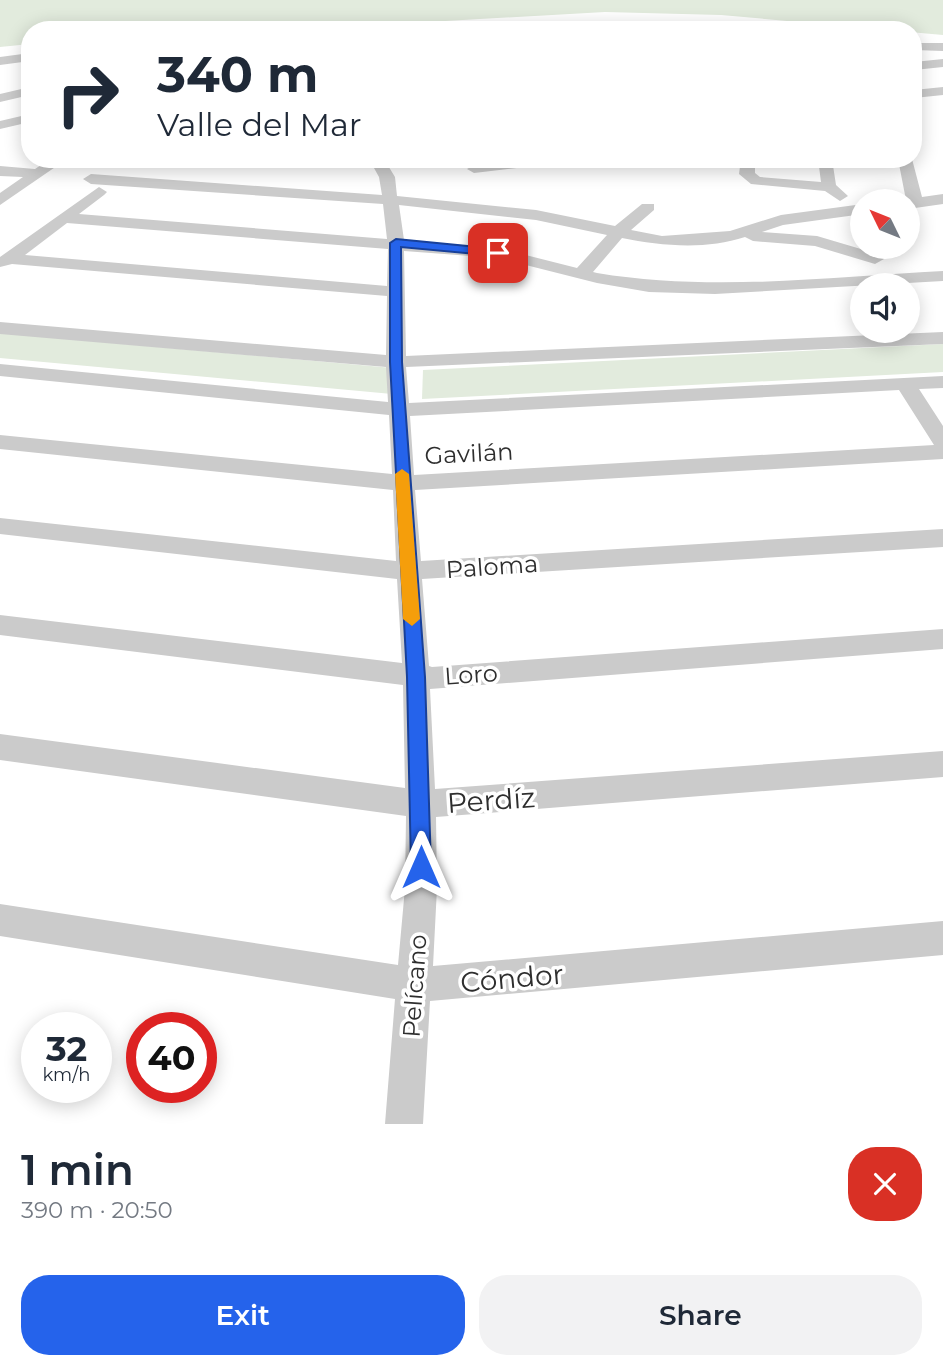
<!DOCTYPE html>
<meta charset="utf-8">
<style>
body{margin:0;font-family:Montserrat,sans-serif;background:#f2f2f3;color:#1f2937;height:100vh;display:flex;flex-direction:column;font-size:26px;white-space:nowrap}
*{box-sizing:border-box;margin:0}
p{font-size:23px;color:#747a83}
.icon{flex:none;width:38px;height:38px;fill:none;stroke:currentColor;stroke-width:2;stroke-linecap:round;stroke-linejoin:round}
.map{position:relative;height:1124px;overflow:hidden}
.drawer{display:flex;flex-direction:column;background:#fff;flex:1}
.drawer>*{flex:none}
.hud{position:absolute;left:21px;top:21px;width:901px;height:147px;border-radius:28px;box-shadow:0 4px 18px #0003;background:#fff;color:#1f2937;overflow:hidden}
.needle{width:46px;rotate:313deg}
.tools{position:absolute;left:850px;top:189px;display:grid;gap:14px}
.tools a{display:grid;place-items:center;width:70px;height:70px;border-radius:50%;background:#fff;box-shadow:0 4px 18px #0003;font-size:35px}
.speed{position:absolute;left:21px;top:1012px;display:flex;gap:14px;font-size:35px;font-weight:700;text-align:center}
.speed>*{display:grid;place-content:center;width:91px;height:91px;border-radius:50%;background:#fff;box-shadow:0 4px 18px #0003;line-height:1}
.speed small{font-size:18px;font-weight:400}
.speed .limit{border:10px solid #d22;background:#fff;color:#111}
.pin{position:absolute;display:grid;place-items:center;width:60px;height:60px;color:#fff;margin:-30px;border-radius:14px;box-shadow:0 4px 10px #0006}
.me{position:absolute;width:77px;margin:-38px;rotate:0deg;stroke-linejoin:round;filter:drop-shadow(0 0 5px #0008)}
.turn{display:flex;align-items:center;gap:24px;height:147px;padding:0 21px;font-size:32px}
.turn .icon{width:91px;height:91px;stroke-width:2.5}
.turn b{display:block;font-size:49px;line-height:60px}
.round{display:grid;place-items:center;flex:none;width:74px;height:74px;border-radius:28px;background:#f2f2f3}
.head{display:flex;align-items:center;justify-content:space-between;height:119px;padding:0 21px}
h1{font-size:42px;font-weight:600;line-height:52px}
.button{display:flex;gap:14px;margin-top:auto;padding:14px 21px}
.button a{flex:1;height:80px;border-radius:28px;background:#2563eb;color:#fff;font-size:28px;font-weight:600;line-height:80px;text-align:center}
.button a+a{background:#f2f2f3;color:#1f2937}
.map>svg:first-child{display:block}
.green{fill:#e2ebdd}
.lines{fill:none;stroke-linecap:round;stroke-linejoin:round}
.minor{fill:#cbcbcb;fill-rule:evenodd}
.route{fill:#2563eb;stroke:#184099;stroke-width:2}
.slow{fill:#f59e0b}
.labels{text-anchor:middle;stroke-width:7;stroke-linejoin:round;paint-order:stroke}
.street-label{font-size:24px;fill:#2e2e2e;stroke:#fff}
.near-street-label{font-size:28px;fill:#2e2e2e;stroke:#fff}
</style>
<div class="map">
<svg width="943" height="1124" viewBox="0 0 943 1124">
<rect width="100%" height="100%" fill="#fff"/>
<g class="green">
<path d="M0,0h943v35l-222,-20 -116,-3 -177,10 -89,-1 -129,9h-180v14l-30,3z"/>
<path d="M0,333l393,35 -1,26 -392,-36z"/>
<path d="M943,344v28l-521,27 1,-29z"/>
</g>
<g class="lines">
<g class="minor">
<path d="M684,27h22l6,3h-34z"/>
<path d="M914,43h29v8l-29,-1z"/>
<path d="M30,53v8l-30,4v-8z"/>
<path d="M943,59v8l-29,3v-8z"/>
<path d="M30,87v8l-30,7v-8z"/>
<path d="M943,87v8l-29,3v-8z"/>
<path d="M30,114v8l-30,7v-8z"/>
<path d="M50,159l14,2 -64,44v-12l23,-16 -23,-1v-10l35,3z"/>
<path d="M369,159h15l11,18 2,19 139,14 79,16 27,-22h12v6l-23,20 31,6 68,-5 51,-16 82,-11v10l-80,11 -21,7 55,4 64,19 3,4 -9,5 -60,-18 -62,-5 -8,-4c-39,13 -84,9 -123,1l-29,34 4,1c114,19 231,4 346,-2v10l-228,13 -66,-2 -52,-9 -99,-25 -94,-7 2,105 537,-24v12l-537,23 3,36 534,-27v12l-24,1 24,37v33l-528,31 6,71 522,-32v18l-521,32 7,87 3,1 511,-38v20l-513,40 5,100 508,-38v26l-507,40 1,71 -4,78 510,-45v34l-513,46 -7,123h-38l10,-125 -395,-63v-32l398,61 7,-77 1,-72 -406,-56v-26l405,54 -2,-103 -403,-50v-20l402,48 -5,-84 -397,-45v-16l396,43 -3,-71 -393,-41v-14l392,39 -3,-59 -389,-39v-12l388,38 -2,-35 -386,-33v-12l386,33 1,-59 -375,-32 -12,3v-10l99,-70 8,5 -3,3 -25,19 308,25 -4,-35 -292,-20 -8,-5 8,-5 291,21 -3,-18zM399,205l137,15 71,15 -30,33 -79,-20 -94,-8zM67,223l321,26 -1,37 -362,-31zM899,390l35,55 -520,30 -4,-59z"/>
<path d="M520,159h48l-7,4 -87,10 -7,-4 7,-4z"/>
<path d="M741,159h14v14l5,4 61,5 -3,-23h14l4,26 12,11 -8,5 -15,-10 -74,-7 -12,-10z"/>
<path d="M898,159h14l10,38 21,-3v10l-35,5v-8h-6l4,-1z"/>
</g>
</g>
<path class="route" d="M396,239l102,10 6,4 -6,3 -97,-9 1,115 23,315 6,190 -3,7 -7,3 -7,-3 -3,-7 -4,-190 -17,-315v-119z"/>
<path class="slow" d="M402,469l7,5 11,145 -8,7 -9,-7 -8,-145z"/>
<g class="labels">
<g class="street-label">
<text transform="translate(469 454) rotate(-3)" y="8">Gavilán</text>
<text transform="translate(492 567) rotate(-4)" y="8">Paloma</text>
<text transform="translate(471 675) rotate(-4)" y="8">Loro</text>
<text transform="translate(415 986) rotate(-86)" y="8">Pelícano</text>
</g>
<g class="near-street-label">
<text transform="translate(491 800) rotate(-4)" y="10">Perdíz</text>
<text transform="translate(512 978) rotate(-5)" y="10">Cóndor</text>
</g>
</g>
</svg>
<div class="tools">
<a><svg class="needle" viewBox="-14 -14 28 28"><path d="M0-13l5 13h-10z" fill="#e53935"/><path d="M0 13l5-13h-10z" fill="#747a83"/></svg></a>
<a><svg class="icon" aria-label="sound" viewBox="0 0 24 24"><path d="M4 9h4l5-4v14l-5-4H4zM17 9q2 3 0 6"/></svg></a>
</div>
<div class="speed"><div>32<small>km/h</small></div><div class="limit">40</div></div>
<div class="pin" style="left:498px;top:253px;background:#d93025"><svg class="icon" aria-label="arrive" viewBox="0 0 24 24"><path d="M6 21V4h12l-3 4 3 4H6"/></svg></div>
<svg class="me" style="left:421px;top:867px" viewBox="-20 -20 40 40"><path d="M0-17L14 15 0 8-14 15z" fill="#2563eb" stroke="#fff" stroke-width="4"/></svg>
<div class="hud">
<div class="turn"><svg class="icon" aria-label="right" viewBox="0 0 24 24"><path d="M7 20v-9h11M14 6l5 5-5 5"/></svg><div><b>340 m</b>Valle del Mar</div></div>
</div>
</div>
<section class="drawer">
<div class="head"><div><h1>1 min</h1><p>390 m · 20:50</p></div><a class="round" style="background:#d93025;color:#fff"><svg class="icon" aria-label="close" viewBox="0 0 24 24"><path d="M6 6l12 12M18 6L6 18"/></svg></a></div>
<div class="button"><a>Exit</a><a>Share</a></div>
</section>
